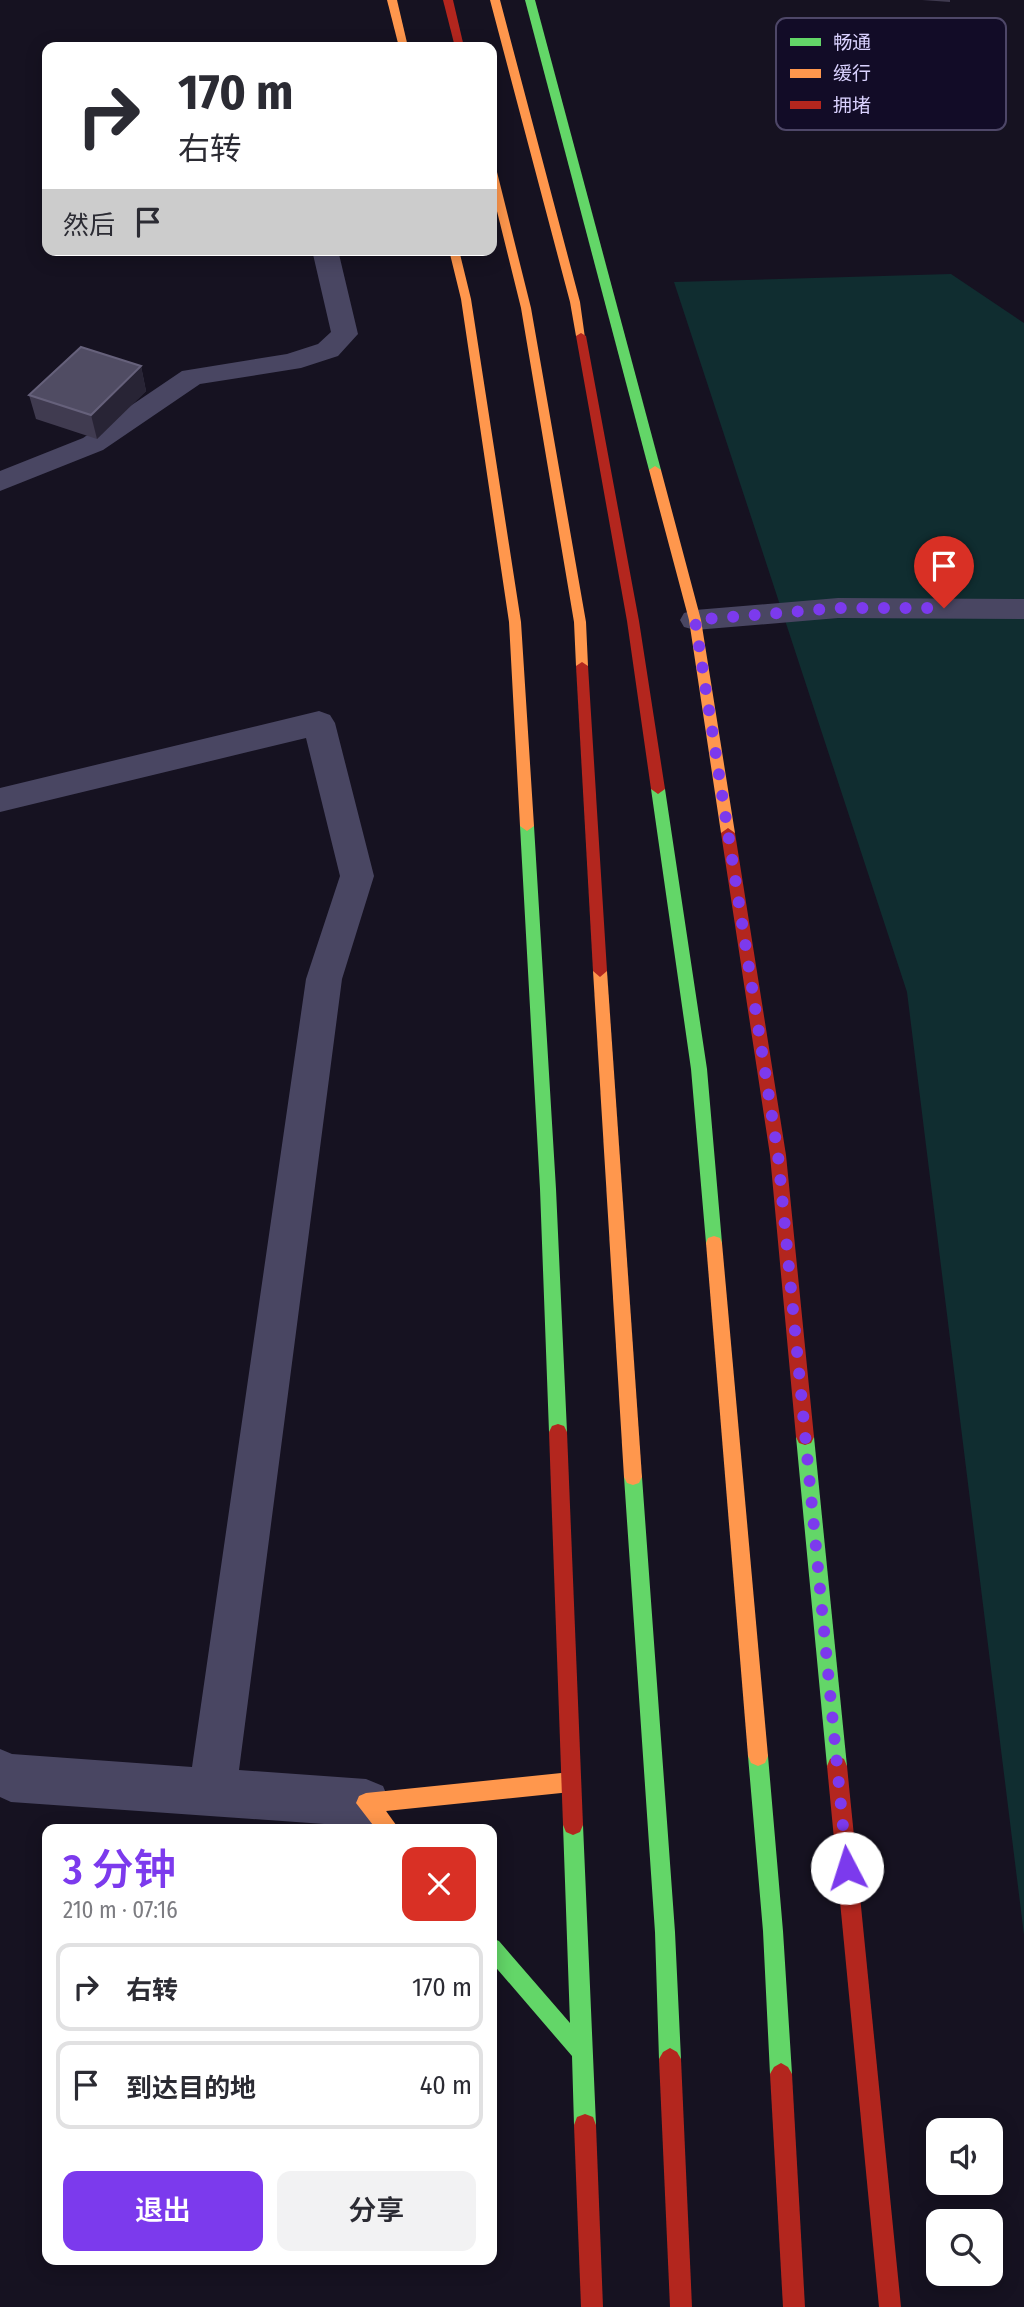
<!DOCTYPE html>
<html lang="zh">
<meta charset="utf-8">
<style>
body{margin:0;font-family:"Fira Sans Condensed","Noto Sans SC",sans-serif;background:#f2f2f3;color:#2b2b33;height:100vh;display:flex;flex-direction:column;font-size:26px;white-space:nowrap}
*{box-sizing:border-box;margin:0}
p{font-size:23px;color:#7c7c81}
.icon{flex:none;width:38px;height:38px;fill:none;stroke:currentColor;stroke-width:2;stroke-linecap:round;stroke-linejoin:round}
.map{position:relative;flex:1;overflow:hidden}
.drawer{position:absolute;left:42px;top:1824px;width:455px;height:441px;display:flex;flex-direction:column;background:#fff;border-radius:14px;box-shadow:0 4px 18px #0003}
.drawer>*{flex:none}
.top-card{position:absolute;left:42px;top:42px;width:455px;height:214px;border-radius:14px;box-shadow:0 4px 18px #0003;background:#fff;color:#2b2b33;overflow:hidden}
.controls{position:absolute;left:926px;top:2118px;display:grid;gap:14px}
.controls a{display:grid;place-items:center;width:77px;height:77px;border-radius:14px;background:#fff;box-shadow:0 4px 18px #0003;font-size:35px}
.pin{position:absolute;display:grid;place-items:center;width:60px;height:60px;color:#fff;margin:-72px -30px;border-radius:50% 50% 50% 0;rotate:-45deg;box-shadow:0 0 7px #0007}
.pin .icon{rotate:45deg}
.me{position:absolute;width:77px;margin:-38px;rotate:355deg;stroke-linejoin:round;filter:drop-shadow(0 0 5px #0008)}
.turn{display:flex;align-items:center;gap:24px;height:147px;padding:0 21px;font-size:32px}
.turn .icon{width:91px;height:91px;stroke-width:2.5}
.turn b{display:block;font-size:49px;line-height:60px}
.then{display:flex;align-items:center;height:66px;padding:0 21px;background:#0003;gap:14px;font-size:26px}
.round{display:grid;place-items:center;flex:none;width:74px;height:74px;border-radius:14px;background:#f2f2f3}
.headline{display:flex;align-items:center;justify-content:space-between;height:119px;padding:0 21px}
h1{font-size:42px;font-weight:600;line-height:52px;color:#7c3aed}
.cta{display:flex;gap:14px;margin-top:auto;padding:14px 21px}
.cta a{flex:1;height:80px;border-radius:14px;background:#7c3aed;color:#fff;font-size:28px;font-weight:600;line-height:80px;text-align:center}
.cta a+a{background:#f2f2f3;color:#2b2b33}
ul{padding:0;list-style:none}
li{display:flex;align-items:center;gap:21px;height:88px;margin:0 14px 10px;padding:0 7px;border:4px solid #e1e1e2;border-radius:14px}
li div{flex:1}
li b{display:block;font-size:26px}
li em{font-style:normal}
.map>svg:first-child{display:block}
.green{fill:#102d30}
.lines{fill:none;stroke-linecap:round;stroke-linejoin:round}
.street{fill:#494662;fill-rule:evenodd}
.fast{fill:#63d668;fill-rule:evenodd}
.slow{fill:#ff974d;fill-rule:evenodd}
.jam{fill:#b3261e;fill-rule:evenodd}
.wall{fill:#403b50}
.shaded-wall{fill:#282435}
.building{fill:#504c63;stroke:#66617b;stroke-width:2}
.route{stroke:#7c3aed;stroke-width:12;stroke-dasharray:0 21.6}
.key{fill:#120c27;stroke:#4e4768;stroke-width:2}
.key-label{font-size:19px;fill:#dad2ff}
</style>
<div class="map">
<svg width="1024" height="2307" viewBox="0 0 1024 2307">
<rect width="100%" height="100%" fill="#161221"/>
<path class="green" d="M951,274l73,49v1612l-117,-943 -233,-710z"/>
<g class="lines">
<g class="street">
<path d="M312,250h26l20,84 -20,22 -37,12 -101,16 -97,66 -103,41v-20l83,-33 99,-67 105,-17 31,-10 13,-12z"/>
<path d="M838,598l186,1v20l-186,-1 -143,12 -11,-3 -4,-7 4,-7 11,-3z"/>
<path d="M319,711l11,4 5,8 39,153 -32,103 -103,791 127,9 17,7 7,17 -7,17 -17,7 -355,-25 -11,-5v-48l12,5 180,13 114,-788 34,-103 -34,-138 -306,74v-24z"/>
</g>
<g class="fast">
<path d="M525,0h10l126,470 -2,3 -4,1 -6,-4z"/>
<path d="M658,784l7,5 42,280 15,174 -2,5 -6,2 -6,-2 -2,-5 -15,-174 -40,-280z"/>
<path d="M527,821l7,5 22,363 11,243 -3,6 -6,2 -6,-2 -3,-6 -9,-243 -20,-363z"/>
<path d="M805,1429l6,2 3,6 33,329 -3,7 -7,3 -7,-3 -3,-7 -31,-329 3,-6z"/>
<path d="M633,1469l6,2 3,6 33,455 6,127 -4,7 -7,4 -7,-4 -4,-7 -4,-127 -31,-455 3,-6z"/>
<path d="M758,1746l7,3 3,7 15,175 9,143 -4,7 -7,4 -7,-4 -4,-7 -7,-143 -15,-175 3,-7z"/>
<path d="M573,1815l7,3 3,7 13,300 -3,8 -8,3 -8,-3 -3,-8 -2,-69 -80,-93v-25l7,3 71,82 -7,-198 3,-7z"/>
</g>
<g class="slow">
<path d="M387,0h10l11,47h-9z"/>
<path d="M490,0h10l80,302 5,36 -9,-2 -6,-34z"/>
<path d="M492,169l5,3 34,136 55,314 2,44 -6,4 -6,-4 -2,-44 -53,-314 -29,-117z"/>
<path d="M449,250h10l12,49 50,323 13,204 -7,5 -7,-5 -11,-204 -48,-323z"/>
<path d="M655,466l6,4 40,150 34,213 -7,5 -7,-5 -32,-213 -40,-150z"/>
<path d="M600,965l7,6 35,506 -3,6 -6,2 -6,-2 -3,-6 -31,-506z"/>
<path d="M714,1236l6,2 2,5 46,513 -3,7 -7,3 -7,-3 -3,-7 -42,-513 2,-5z"/>
<path d="M571,1772l7,3 3,7 -3,7 -7,3 -185,19 13,18h-23l-20,-26 3,-7 7,-3z"/>
</g>
<g class="jam">
<path d="M443,0h10l11,47h-9z"/>
<path d="M581,333l5,3 53,285 26,168 -7,5 -7,-5 -24,-168 -51,-285z"/>
<path d="M582,662l6,4 19,305 -7,6 -7,-6 -17,-305z"/>
<path d="M728,828l7,5 51,322 28,282 -3,6 -6,2 -6,-2 -3,-6 -26,-282 -49,-322z"/>
<path d="M558,1424l6,2 3,6 16,393 -3,7 -7,3 -7,-3 -3,-7 -14,-393 3,-6z"/>
<path d="M837,1756l7,3 3,7 54,541h-22l-52,-541 3,-7z"/>
<path d="M670,2048l7,4 4,7 11,248h-22l-11,-248 4,-7z"/>
<path d="M781,2063l7,4 4,7 13,233h-22l-13,-233 4,-7z"/>
<path d="M585,2114l8,3 3,8 7,182h-22l-7,-182 3,-8z"/>
</g>
</g>
<g class="wall">
<path d="M922,0h28v2z"/>
<path d="M141,366l5,25 -49,48 -61,-20 -7,-24z"/>
</g>
<path class="shaded-wall" d="M141,366l5,25 -49,48 -6,-24z"/>
<path class="building" d="M81,347l60,19 -50,49 -62,-20z"/>
<g class="lines">
<path class="route" d="M847,1868l-69,-713 -83,-535 143,-12h106"/>
</g>
<rect x="776" y="18" width="230" height="112" rx="10" class="key"/>
<rect x="790" y="38" width="31" height="8" fill="#63d668"/>
<rect x="790" y="69" width="31" height="9" fill="#ff974d"/>
<rect x="790" y="101" width="31" height="8" fill="#b3261e"/>
<g class="key-label">
<text x="833" y="49">畅通</text>
<text x="833" y="80">缓行</text>
<text x="833" y="112">拥堵</text>
</g>
</svg>
<div class="controls">
<a><svg class="icon" aria-label="sound" viewBox="0 0 24 24"><path d="M4 9h4l5-4v14l-5-4H4zM17 9q2 3 0 6"/></svg></a>
<a><svg class="icon" aria-label="search" viewBox="0 0 24 24"><circle cx="10" cy="10" r="6"/><path d="M15 15l6 6"/></svg></a>
</div>
<div class="pin" style="left:944px;top:608px;background:#d93025"><svg class="icon" aria-label="arrive" viewBox="0 0 24 24"><path d="M6 21V4h12l-3 4 3 4H6"/></svg></div>
<svg class="me" style="left:847px;top:1868px" viewBox="-20 -20 40 40"><circle r="19" fill="#fff"/><path d="M0-13L10 11 0 6-10 11z" fill="#7c3aed"/></svg>
<div class="top-card">
<div class="turn"><svg class="icon" aria-label="right" viewBox="0 0 24 24"><path d="M7 20v-9h11M14 6l5 5-5 5"/></svg><div><b>170 m</b>右转</div></div>
<div class="then">然后<svg class="icon" aria-label="arrive" viewBox="0 0 24 24"><path d="M6 21V4h12l-3 4 3 4H6"/></svg></div>
</div>
<section class="drawer">
<div class="headline"><div><h1>3 分钟</h1><p>210 m · 07:16</p></div><a class="round" style="background:#d93025;color:#fff"><svg class="icon" aria-label="close" viewBox="0 0 24 24"><path d="M6 6l12 12M18 6L6 18"/></svg></a></div>
<ul>
<li><svg class="icon" aria-label="right" viewBox="0 0 24 24"><path d="M7 20v-9h11M14 6l5 5-5 5"/></svg><div><b>右转</b></div><em>170 m</em></li>
<li><svg class="icon" aria-label="arrive" viewBox="0 0 24 24"><path d="M6 21V4h12l-3 4 3 4H6"/></svg><div><b>到达目的地</b></div><em>40 m</em></li>
</ul>
<div class="cta"><a>退出</a><a>分享</a></div>
</section>
</div>
